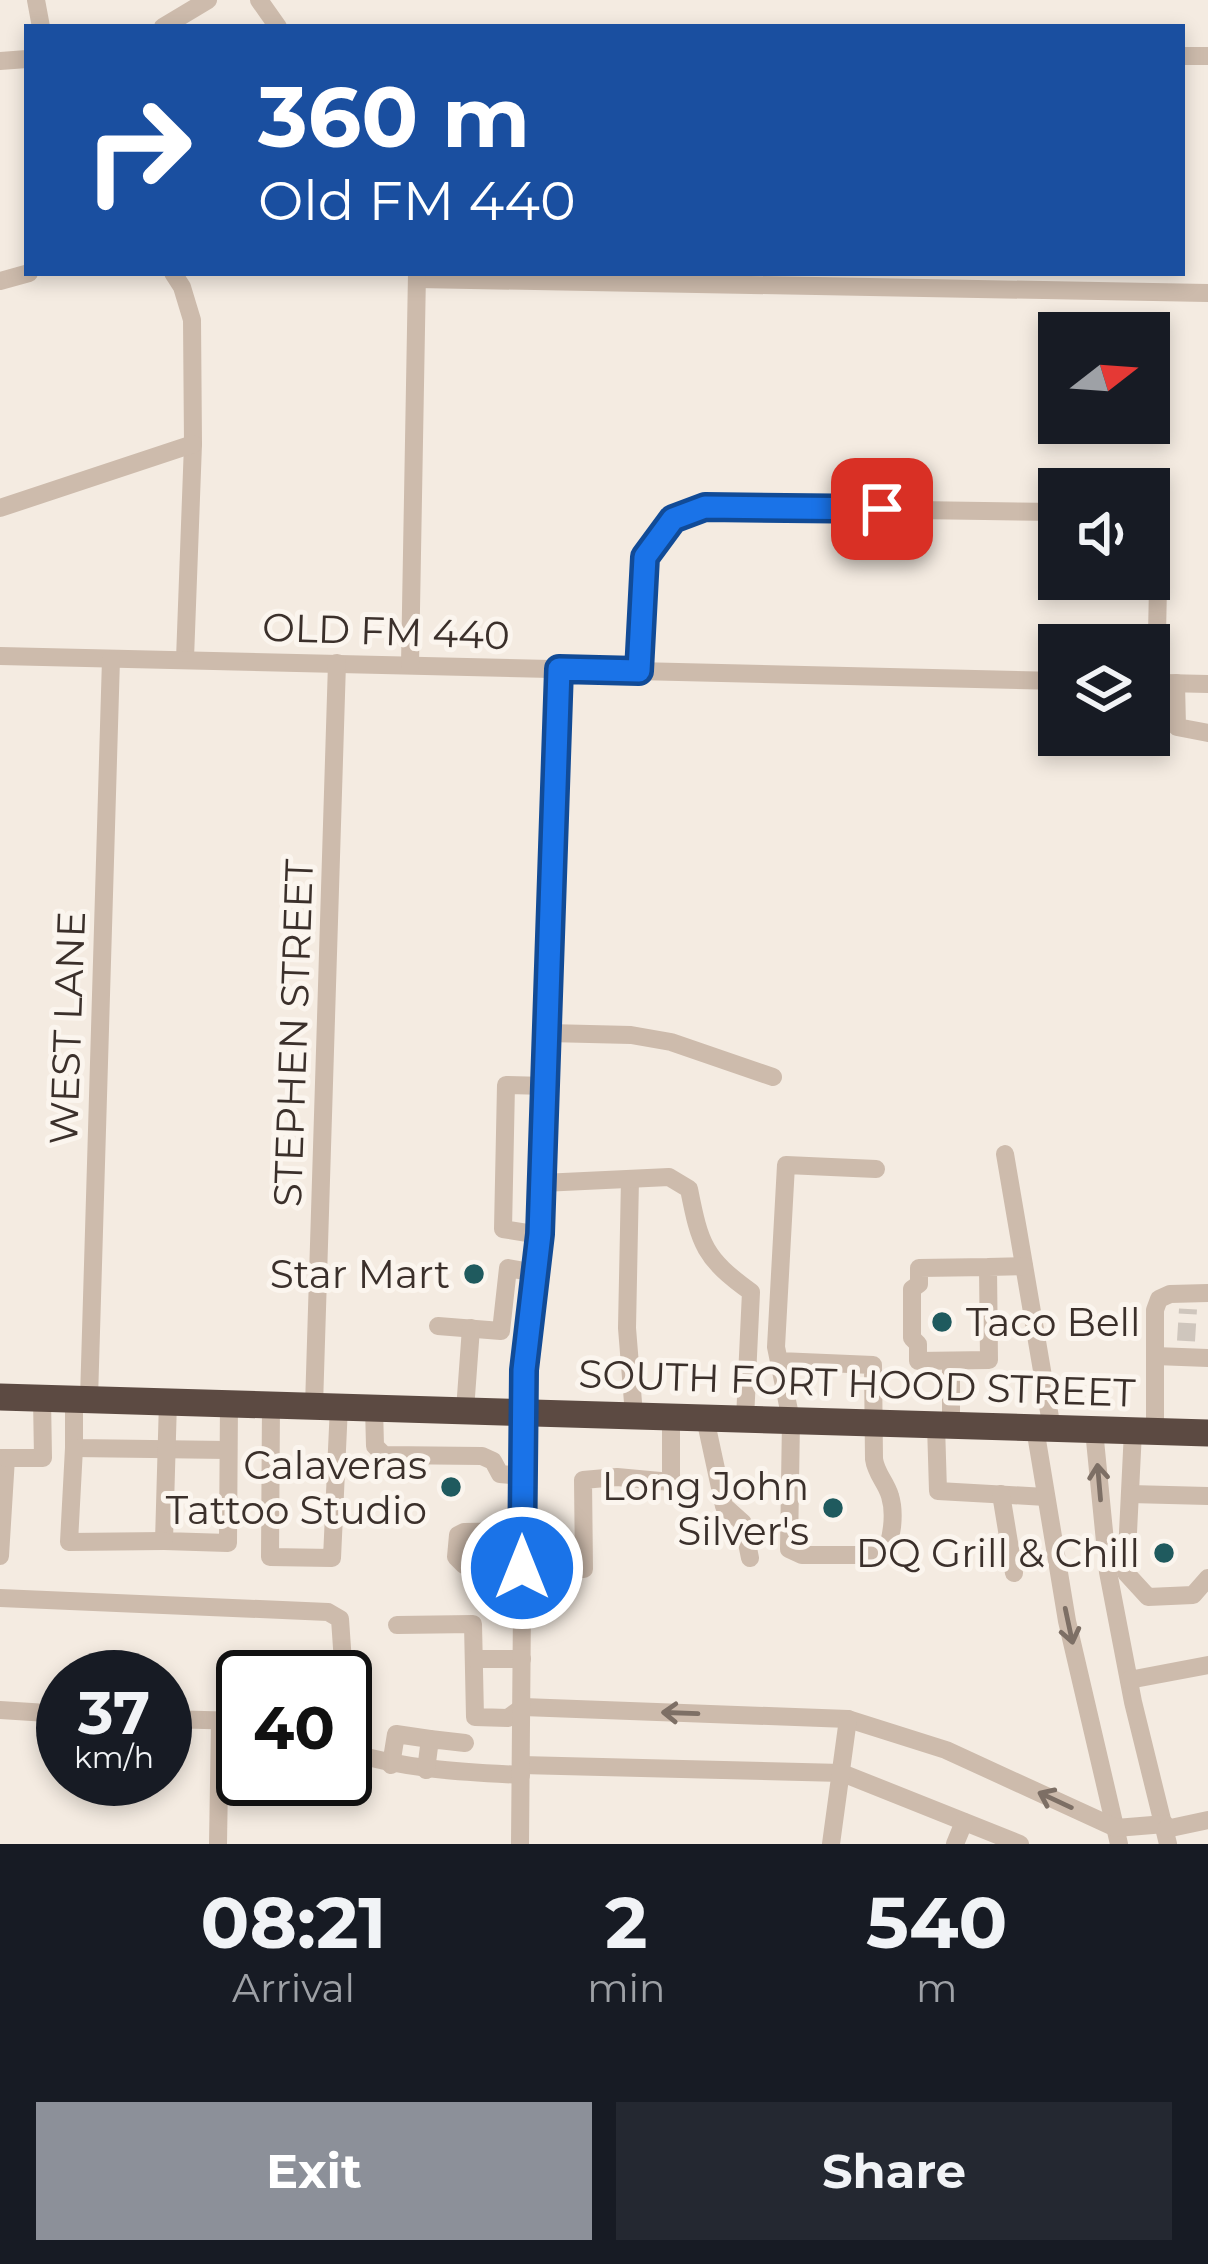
<!DOCTYPE html>
<style>
body{margin:0;font-family:Montserrat,sans-serif;background:#242831;color:#f1f3f6;height:100vh;display:flex;flex-direction:column;font-size:45px;white-space:nowrap}
*{box-sizing:border-box;margin:0}
p{font-size:39px;color:#9ea1a6}
.icon{flex:none;width:66px;height:66px;fill:none;stroke:currentColor;stroke-width:2;stroke-linecap:round;stroke-linejoin:round}
.map{position:relative;height:1844px;overflow:hidden}
.panel{display:flex;flex-direction:column;background:#171b24;flex:1}
.panel>*{flex:none}
.top-card{position:absolute;left:24px;top:24px;width:1161px;height:252px;border-radius:0px;box-shadow:0 6px 18px #0003;background:#1a4fa0;color:#fff;overflow:hidden}
.needle{width:78px;rotate:73deg}
.fabs{position:absolute;left:1038px;top:312px;display:grid;gap:24px}
.fabs a{display:grid;place-items:center;width:132px;height:132px;border-radius:0px;background:#171b24;box-shadow:0 6px 18px #0003;font-size:60px}
.speed{position:absolute;left:36px;top:1650px;display:flex;gap:24px;font-size:60px;font-weight:700;text-align:center}
.speed>*{display:grid;place-content:center;width:156px;height:156px;border-radius:50%;background:#171b24;box-shadow:0 6px 18px #0003;line-height:1}
.speed small{font-size:30px;font-weight:400}
.speed .limit{border:6px solid #111;border-radius:18px;background:#fff;color:#111}
.pin{position:absolute;display:grid;place-items:center;width:102px;height:102px;color:#fff;margin:-51px;border-radius:24px;box-shadow:0 6px 18px #0006}
.me{position:absolute;width:132px;margin:-66px;rotate:0deg;stroke-linejoin:round;filter:drop-shadow(0 0 9px #0008)}
.turn{display:flex;align-items:center;gap:42px;height:252px;padding:0 36px;font-size:54px}
.turn .icon{width:156px;height:156px;stroke-width:2.5}
.turn b{display:block;font-size:84px;line-height:102px}
.eta{display:flex;justify-content:space-evenly;align-items:center;height:204px;text-align:center}
.eta b{font-size:72px;font-weight:700;line-height:84px}
.button{display:flex;gap:24px;margin-top:auto;padding:24px 36px}
.button a{flex:1;height:138px;border-radius:0px;background:#8c9099;color:#fff;font-size:48px;font-weight:700;line-height:138px;text-align:center}
.button a+a{background:#242831;color:#f1f3f6}
.map>svg:first-child{display:block}
.lines{fill:none;stroke-linecap:round;stroke-linejoin:round}
.minor-tunnel{stroke:#cfc6bd;stroke-width:18;stroke-dasharray:18 9;stroke-linecap:butt}
.minor{stroke:#cdbbac;stroke-width:18}
.highway{stroke:#5c4a42;stroke-width:27}
.oneway{stroke:#7d6f65}
.route-casing{stroke:#114b97;stroke-width:30}
.route{stroke:#1a73e8;stroke-width:21}
.poi-dot{fill:#1f5a5e;stroke:#fbf5ee;stroke-width:4.5}
.labels{text-anchor:middle;stroke-width:10;stroke-linejoin:round;paint-order:stroke}
.street-label{font-size:39px;fill:#3b302b;stroke:#fbf5ee}
.poi-label{font-size:39px;fill:#3b302b;stroke:#fbf5ee;text-anchor:end}
</style>
<div class="map">
<svg width="1208" height="1844" viewBox="0 0 1208 1844">
<rect width="100%" height="100%" fill="#f4ebe1"/>
<g class="lines">
<path class="minor-tunnel" d="M1186,1341l2,-32"/>
<g class="minor">
<path d="M36,0l5,27"/>
<path d="M259,0l19,27"/>
<path d="M163,27l45,-27"/>
<path d="M1182,56h26"/>
<path d="M0,61l27,-2"/>
<path d="M173,273l9,14 10,33 1,124 -8,215"/>
<path d="M418,279l790,14"/>
<path d="M0,281l29,-8"/>
<path d="M0,508l193,-64"/>
<path d="M1149,555l9,31 -2,97"/>
<path d="M0,656l1059,25"/>
<path d="M410,665l7,-392"/>
<path d="M639,671l6,-113 28,-39 32,-12 354,5"/>
<path d="M1165,683l43,1"/>
<path d="M1176,683l1,44 31,6"/>
<path d="M548,1033l83,2 40,7 102,35"/>
<path d="M1005,1154l47,275"/>
<path d="M630,1179l-3,149 7,87"/>
<path d="M542,1183l127,-6 20,12c11,56 15,69 62,103l-6,127"/>
<path d="M540,1235l-37,-6 3,-144 40,1"/>
<path d="M988,1267l-69,1v16l-7,5v49l6,6v17l71,-1 -1,-93 36,-1"/>
<path d="M438,1326l63,5 7,-63 28,5"/>
<path d="M1155,1356l53,2"/>
<path d="M779,1361l94,4 1,94c2,15 12,23 16,37 5,16 3,47 -8,59h-80l-13,-6 2,-129 -15,-73 10,-182 90,4"/>
<path d="M74,1398v50l154,2"/>
<path d="M89,1399l22,-740"/>
<path d="M168,1401l-4,140 64,2 1,-140"/>
<path d="M271,1404l-1,153 62,1 7,-152"/>
<path d="M314,1406l23,-743"/>
<path d="M374,1407l1,39 9,9 98,1 11,5 7,13 22,2"/>
<path d="M465,1410l6,-82"/>
<path d="M705,1418l19,88 19,17 7,35"/>
<path d="M936,1425l2,66 108,6"/>
<path d="M951,1426v-65"/>
<path d="M1035,1428l32,193 52,223"/>
<path d="M1094,1430l14,142 25,130 35,142"/>
<path d="M1133,1431l-7,142 22,24 45,-2 15,-17"/>
<path d="M1155,1432v-122l4,-11 11,-5 38,-1"/>
<path d="M74,1448l-5,94 95,-1"/>
<path d="M0,1458h6l-6,98"/>
<path d="M6,1458h37l-1,-60"/>
<path d="M1001,1494l13,79"/>
<path d="M1130,1494l78,2"/>
<path d="M522,1531l-58,1 -6,3 -2,22 8,8 120,4 -1,-89 34,-3 54,5v-65"/>
<path d="M0,1598l328,14 12,7 4,58"/>
<path d="M397,1625l76,-1 2,93 33,1 15,-11 325,12 98,31 170,78 49,-4"/>
<path d="M474,1659h48"/>
<path d="M1129,1680l79,-15"/>
<path d="M0,1710l63,4"/>
<path d="M165,1719l78,2"/>
<path d="M345,1751c59,18 114,21 176,24"/>
<path d="M391,1765l5,-31 34,5"/>
<path d="M521,1765l321,8 178,71"/>
<path d="M426,1770l4,-31 35,4"/>
<path d="M1166,1829l42,-9"/>
<path d="M218,1844l2,-122"/>
<path d="M520,1844l4,-474 16,-135 19,-566"/>
<path d="M831,1844l17,-125"/>
<path d="M955,1844l9,-22"/>
</g>
<path class="highway" d="M0,1397l1208,36"/>
</g>
<defs><path id="oneway-shaft" d="M-6 0H5M1.5-3L5.5 0L1.5 3" fill="none" stroke-width="1.6" stroke-linecap="round" stroke-linejoin="round" transform="scale(3)"/></defs>
<g class="oneway">
<use href="#oneway-shaft" transform="translate(1099 1482) rotate(-95)"/>
<use href="#oneway-shaft" transform="translate(1069 1626) rotate(78)"/>
<use href="#oneway-shaft" transform="translate(680 1713) rotate(-178)"/>
<use href="#oneway-shaft" transform="translate(1055 1800) rotate(-155)"/>
</g>
<g class="lines">
<g class="route-casing">
<path id="route" d="M522,1568l2,-198 16,-136 19,-565 80,2 6,-114 28,-38 32,-12 177,2"/>
</g>
<use href="#route" class="route"/>
</g>
<g class="poi-dot">
<circle cx="474" cy="1274" r="12"/>
<circle cx="942" cy="1322" r="12"/>
<circle cx="451" cy="1487" r="12"/>
<circle cx="833" cy="1508" r="12"/>
<circle cx="1164" cy="1553" r="12"/>
</g>
<g class="labels">
<g class="street-label">
<text transform="translate(386 631) rotate(2)" y="14">OLD FM 440</text>
<text transform="translate(67 1028) rotate(-88)" y="14">WEST LANE</text>
<text transform="translate(293 1033) rotate(-88)" y="14">STEPHEN STREET</text>
<text transform="translate(857 1383) rotate(2)" y="14">SOUTH FORT HOOD STREET</text>
</g>
<g class="poi-label">
<text x="450" y="1288">Star Mart</text>
<text x="966" y="1336" text-anchor="start">Taco Bell</text>
<text x="427" y="1479">Calaveras<tspan x="427" dy="45">Tattoo Studio</tspan></text>
<text x="809" y="1500">Long John<tspan x="809" dy="45">Silver's</tspan></text>
<text x="1140" y="1567">DQ Grill &amp; Chill</text>
</g>
</g>
</svg>
<div class="fabs">
<a><svg class="needle" viewBox="-14 -14 28 28"><path d="M0-13l5 13h-10z" fill="#e53935"/><path d="M0 13l5-13h-10z" fill="#9ea1a6"/></svg></a>
<a><svg class="icon" aria-label="sound" viewBox="0 0 24 24"><path d="M4 9h4l5-4v14l-5-4H4zM17 9q2 3 0 6"/></svg></a>
<a><svg class="icon" aria-label="layers" viewBox="0 0 24 24"><path d="M12 4l9 5-9 5-9-5zM3 14l9 5 9-5"/></svg></a>
</div>
<div class="speed"><div>37<small>km/h</small></div><div class="limit">40</div></div>
<div class="pin" style="left:882px;top:509px;background:#d93025"><svg class="icon" aria-label="arrive" viewBox="0 0 24 24"><path d="M6 21V4h12l-3 4 3 4H6"/></svg></div>
<svg class="me" style="left:522px;top:1568px" viewBox="-20 -20 40 40"><circle r="17" fill="#1a73e8" stroke="#fff" stroke-width="3"/><path d="M0-11L8 9 0 5-8 9z" fill="#fff"/></svg>
<div class="top-card">
<div class="turn"><svg class="icon" aria-label="right" viewBox="0 0 24 24"><path d="M7 20v-9h11M14 6l5 5-5 5"/></svg><div><b>360 m</b>Old FM 440</div></div>
</div>
</div>
<section class="panel">
<div class="eta">
<div><b>08:21</b><p>Arrival</p></div>
<div><b>2</b><p>min</p></div>
<div><b>540</b><p>m</p></div>
</div>
<div class="button"><a>Exit</a><a>Share</a></div>
</section>
